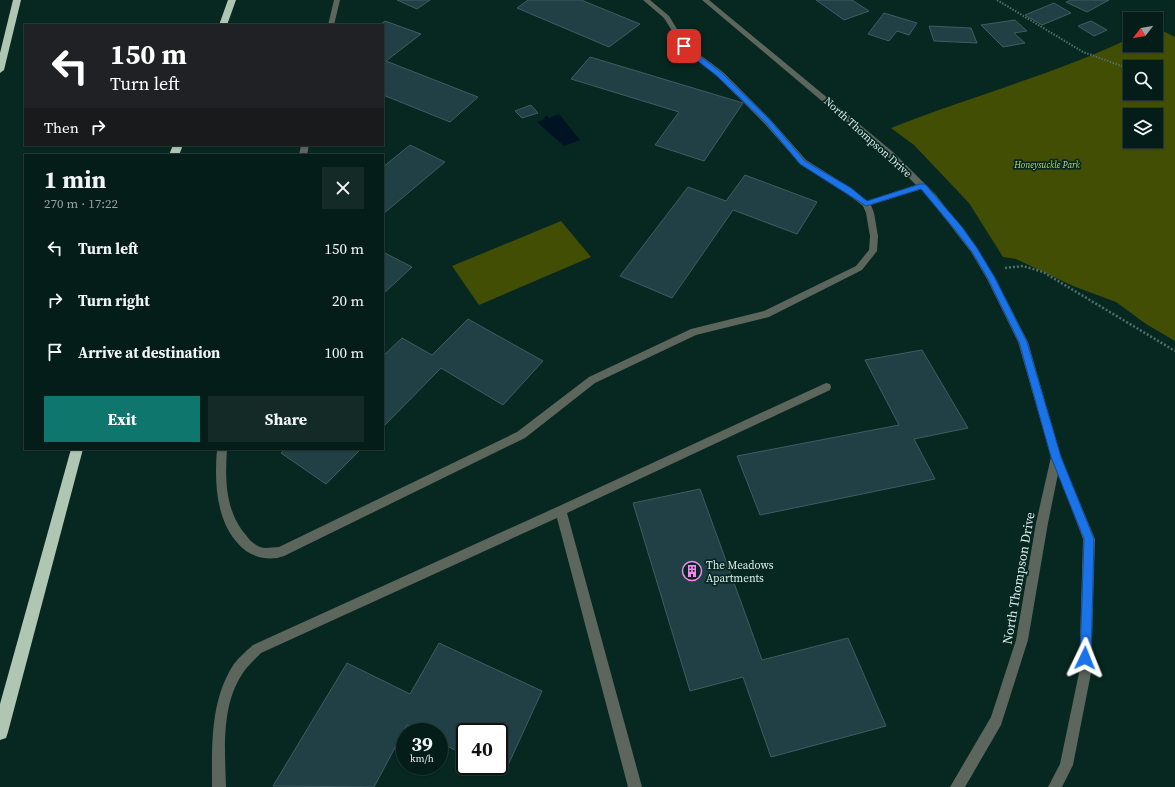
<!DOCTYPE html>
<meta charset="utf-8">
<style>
body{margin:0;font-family:"Source Serif 4",serif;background:#132a26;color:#f1f3f6;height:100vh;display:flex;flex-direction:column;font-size:15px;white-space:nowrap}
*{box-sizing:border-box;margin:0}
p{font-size:13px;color:#97a2a2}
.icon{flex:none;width:22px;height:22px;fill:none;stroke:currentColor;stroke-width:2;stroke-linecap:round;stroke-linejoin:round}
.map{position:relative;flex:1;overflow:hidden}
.drawer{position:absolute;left:24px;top:154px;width:360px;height:296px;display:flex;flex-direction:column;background:#051d19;border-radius:0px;box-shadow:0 1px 3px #0004,0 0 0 1px #263b38}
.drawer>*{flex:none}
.hud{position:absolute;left:24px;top:24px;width:360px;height:122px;border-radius:0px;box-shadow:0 1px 3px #0004,0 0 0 1px #263b38;background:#202124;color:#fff;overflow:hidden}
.needle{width:26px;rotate:239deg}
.buttons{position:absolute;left:1123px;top:12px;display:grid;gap:8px}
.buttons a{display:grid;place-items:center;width:40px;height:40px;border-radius:0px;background:#051d19;box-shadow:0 1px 3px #0004,0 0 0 1px #263b38;font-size:20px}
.speed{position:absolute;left:396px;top:723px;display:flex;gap:8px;font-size:20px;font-weight:700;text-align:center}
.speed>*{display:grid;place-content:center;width:52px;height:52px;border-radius:50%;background:#051d19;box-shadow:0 1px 3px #0004,0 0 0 1px #263b38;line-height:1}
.speed small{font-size:10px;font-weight:400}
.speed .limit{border:2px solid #111;border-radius:6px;background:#fff;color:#111}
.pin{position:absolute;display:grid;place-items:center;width:34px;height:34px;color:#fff;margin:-17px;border-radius:8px;box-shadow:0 2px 6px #0006}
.me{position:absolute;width:44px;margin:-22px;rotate:2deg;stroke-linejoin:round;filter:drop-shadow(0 0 3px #0008)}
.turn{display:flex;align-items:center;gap:14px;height:84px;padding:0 20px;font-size:18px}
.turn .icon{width:52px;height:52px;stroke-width:2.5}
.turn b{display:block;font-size:28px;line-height:34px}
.then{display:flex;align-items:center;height:38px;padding:0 20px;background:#0003;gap:8px;font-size:15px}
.round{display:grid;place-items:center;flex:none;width:42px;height:42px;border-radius:0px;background:#132a26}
.overview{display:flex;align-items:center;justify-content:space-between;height:68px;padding:0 20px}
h1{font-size:24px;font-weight:700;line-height:30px}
.cta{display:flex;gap:8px;margin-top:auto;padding:8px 20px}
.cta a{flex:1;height:46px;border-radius:0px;background:#0f766e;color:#fff;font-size:16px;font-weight:700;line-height:46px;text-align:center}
.cta a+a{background:#132a26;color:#f1f3f6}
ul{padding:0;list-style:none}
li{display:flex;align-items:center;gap:12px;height:52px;padding:0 20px}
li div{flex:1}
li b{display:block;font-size:15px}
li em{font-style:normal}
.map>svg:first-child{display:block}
.green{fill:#434e05;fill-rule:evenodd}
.water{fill:#001322}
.building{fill:#214046;stroke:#3d5d63}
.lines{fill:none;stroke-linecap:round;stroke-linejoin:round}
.path-far1{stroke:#546f6a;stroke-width:2;stroke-dasharray:1.5 1.5;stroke-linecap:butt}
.path{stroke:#546f6a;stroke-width:2.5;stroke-dasharray:2 2;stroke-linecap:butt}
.minor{fill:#5c665d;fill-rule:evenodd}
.highway{fill:#afc7b2;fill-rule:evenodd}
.route{fill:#1a73e8;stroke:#114b97}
.labels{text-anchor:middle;stroke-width:3.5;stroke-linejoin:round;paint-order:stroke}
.far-park-label{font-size:9px;font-style:italic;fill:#c0d763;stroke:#072721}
.street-label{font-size:11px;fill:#dbece8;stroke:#072721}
.poi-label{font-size:11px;fill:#dbece8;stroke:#072721;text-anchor:start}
.near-street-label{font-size:13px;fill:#dbece8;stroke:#072721}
</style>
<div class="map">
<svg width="1175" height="787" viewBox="0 0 1175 787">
<rect width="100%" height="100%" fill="#072721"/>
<g class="green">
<path d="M1163,31l12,6v304l-29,-17 -30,-22 -43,-16 -57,-27 -13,-2 -34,-54 -55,-58 -23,-17c77,-31 158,-52 233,-87l6,-2v6h26v-13zM1130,67h26v26h-26zM1130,115h26v26h-26z"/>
<path d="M561,221l30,36 -112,48 -27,-39z"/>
</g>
<path class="water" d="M559,114l21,26 -16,6 -27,-24 8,-3 -1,-2 3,-1 2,2z"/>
<g class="building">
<path d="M397,0h33l-13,9z"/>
<path d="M528,0h53l59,24 -31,23 -92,-39z"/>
<path d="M816,0h36l17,11 -25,9z"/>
<path d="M1071,0h38l-22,12 -21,-10z"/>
<path d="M1054,3l17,10 -29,12 -17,-10z"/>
<path d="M884,13l33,10 -8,12 -12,-4 -8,10 -21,-7z"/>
<path d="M1015,20l12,11 -13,2 11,10 -22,4 -22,-22z"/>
<path d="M385,21l36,13 -35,27 92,36 -28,25 -67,-27v-70h-3z"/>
<path d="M1091,21l16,9 -13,6 -16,-10z"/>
<path d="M929,26l42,2 6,15 -43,-2z"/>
<path d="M590,57l153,46 -39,58 -49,-16 24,-33 -108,-33z"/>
<path d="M531,105l7,8 -16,5 -7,-7z"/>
<path d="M410,145l35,17 -62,52v-47z"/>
<path d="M745,175l72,27 -20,32 -64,-24 -61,88 -52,-22 68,-89 38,14z"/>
<path d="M383,252l29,15 -29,27z"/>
<path d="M468,319l75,42 -40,44 -62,-37 -58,59v-71l19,-18 30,17z"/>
<path d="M922,350l46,78 -54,11 21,40 -175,36 -23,-59 162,-31 -34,-65z"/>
<path d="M285,449h76l-35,35 -45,-31z"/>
<path d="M700,489l62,171 86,-22 38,88 -115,31 -28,-80 -53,14 -57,-188z"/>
<path d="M439,643l103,48 -38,83 -16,-8h11v-34h-34v23l-26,-13v-10h-19l-13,-7 -33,62 -101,-1 74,-123 63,31z"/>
</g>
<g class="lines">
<g class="path-far1">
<path d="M997,0l86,52 47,17"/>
<path d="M1156,73l8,-1"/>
</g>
<path class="path" d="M1005,268l18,-2 20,6 132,79"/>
<g class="minor">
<path d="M334,0h6l-6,25h-6z"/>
<path d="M643,0h7l19,16 18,29 36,27 47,47 36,41 45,28 16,13 49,-16 -29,-29 -185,-156h7l184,152 43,43 41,53 18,30 33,64 33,115 34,82 -4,134 -18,92 -11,22h-14l12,-23 19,-91 4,-134 -25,-65 -10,49 -20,117 -27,85 -36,62h-15l41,-70 25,-77 20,-117 15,-66 -33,-115 -31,-63 -16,-27 -41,-53 -9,-10 -50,16 3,8 4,23 -1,15 -15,19 -93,47 -73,18 -101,48 -70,55 -241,118c-13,5 -27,2 -38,-5 -30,-23 -32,-67 -29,-102h10c-2,30 -2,62 19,86 3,5 9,10 14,12 6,2 13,0 19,0l238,-115 72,-55 102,-48 73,-18 92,-45 13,-16 1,-14 -4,-23 -3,-7 -18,-14 -45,-28 -36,-41 -47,-47 -35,-29 -18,-29z"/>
<path d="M301,145h8l-2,10h-8z"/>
<path d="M826,383l4,1 1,3 -1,3 -263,123 75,274h-14l-71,-269 -296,135c-7,7 -15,14 -20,23 -20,32 -16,75 -15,111h-14c0,-40 -2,-84 20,-120 5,-8 13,-15 21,-22l304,-138z"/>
</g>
<g class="highway">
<path d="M13,0h8l-17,70 -4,3v-20z"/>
<path d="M228,0h8l-9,25h-8z"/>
<path d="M173,145h10l-4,10h-10z"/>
<path d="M71,449h12l-75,283 -2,6 -6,2v-36z"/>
</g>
</g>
<path class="route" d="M681,45h5l36,28 47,46 36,42 46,27 16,13 53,-17h5l37,43 15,21 18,30 32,64 34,115 33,82 -3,119 -2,4 -4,2 -4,-2 -1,-4 4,-119 -33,-82 -32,-115 -31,-63 -16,-27 -16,-21 -35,-42 -55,17 -66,-42 -35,-42 -48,-46 -36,-28z"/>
<defs>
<g id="building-ring" transform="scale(1)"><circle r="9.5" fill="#072721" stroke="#f688ec" stroke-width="1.5"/><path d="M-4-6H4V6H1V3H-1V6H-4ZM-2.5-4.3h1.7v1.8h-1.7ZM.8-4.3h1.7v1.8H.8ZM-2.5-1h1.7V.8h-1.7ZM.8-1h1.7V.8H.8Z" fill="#f688ec"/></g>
</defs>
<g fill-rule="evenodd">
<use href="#building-ring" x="692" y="571"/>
</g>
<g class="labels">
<g class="far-park-label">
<text x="1047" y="168">Honeysuckle Park</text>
</g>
<g class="street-label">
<text transform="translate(868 137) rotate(42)" y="4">North Thompson Drive</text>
</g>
<g class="poi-label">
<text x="706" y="569">The Meadows<tspan x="706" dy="13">Apartments</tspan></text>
</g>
<g class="near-street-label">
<text transform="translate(1018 578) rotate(-80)" y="5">North Thompson Drive</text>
</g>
</g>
</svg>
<div class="buttons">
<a><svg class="needle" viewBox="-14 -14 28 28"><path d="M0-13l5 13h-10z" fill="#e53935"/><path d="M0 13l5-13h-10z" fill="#97a2a2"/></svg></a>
<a><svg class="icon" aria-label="search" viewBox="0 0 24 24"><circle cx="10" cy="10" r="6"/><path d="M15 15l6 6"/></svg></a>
<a><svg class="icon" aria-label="layers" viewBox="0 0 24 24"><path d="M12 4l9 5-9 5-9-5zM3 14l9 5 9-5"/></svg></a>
</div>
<div class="speed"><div>39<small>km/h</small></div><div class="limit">40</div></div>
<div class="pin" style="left:684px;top:46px;background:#d93025"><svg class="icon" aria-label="arrive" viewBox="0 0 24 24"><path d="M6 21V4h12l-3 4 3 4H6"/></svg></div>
<svg class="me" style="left:1085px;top:658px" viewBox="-20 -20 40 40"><path d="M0-17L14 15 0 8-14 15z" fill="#1a73e8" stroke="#fff" stroke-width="4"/></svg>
<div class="hud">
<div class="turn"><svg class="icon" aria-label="left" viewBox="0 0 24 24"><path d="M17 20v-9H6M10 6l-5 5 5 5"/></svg><div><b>150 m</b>Turn left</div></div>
<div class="then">Then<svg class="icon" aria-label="right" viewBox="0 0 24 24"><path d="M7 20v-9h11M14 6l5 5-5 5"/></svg></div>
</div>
<section class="drawer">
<div class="overview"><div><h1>1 min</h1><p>270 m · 17:22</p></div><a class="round"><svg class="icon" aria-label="close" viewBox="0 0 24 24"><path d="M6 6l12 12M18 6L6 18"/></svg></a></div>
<ul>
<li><svg class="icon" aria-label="left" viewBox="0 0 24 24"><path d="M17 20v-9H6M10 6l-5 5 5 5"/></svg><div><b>Turn left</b></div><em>150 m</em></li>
<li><svg class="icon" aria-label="right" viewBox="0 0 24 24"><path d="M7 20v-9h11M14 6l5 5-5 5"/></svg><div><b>Turn right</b></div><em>20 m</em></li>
<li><svg class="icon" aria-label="arrive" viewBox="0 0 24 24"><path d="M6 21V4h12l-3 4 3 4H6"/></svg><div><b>Arrive at destination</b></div><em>100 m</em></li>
</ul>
<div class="cta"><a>Exit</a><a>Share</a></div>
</section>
</div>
